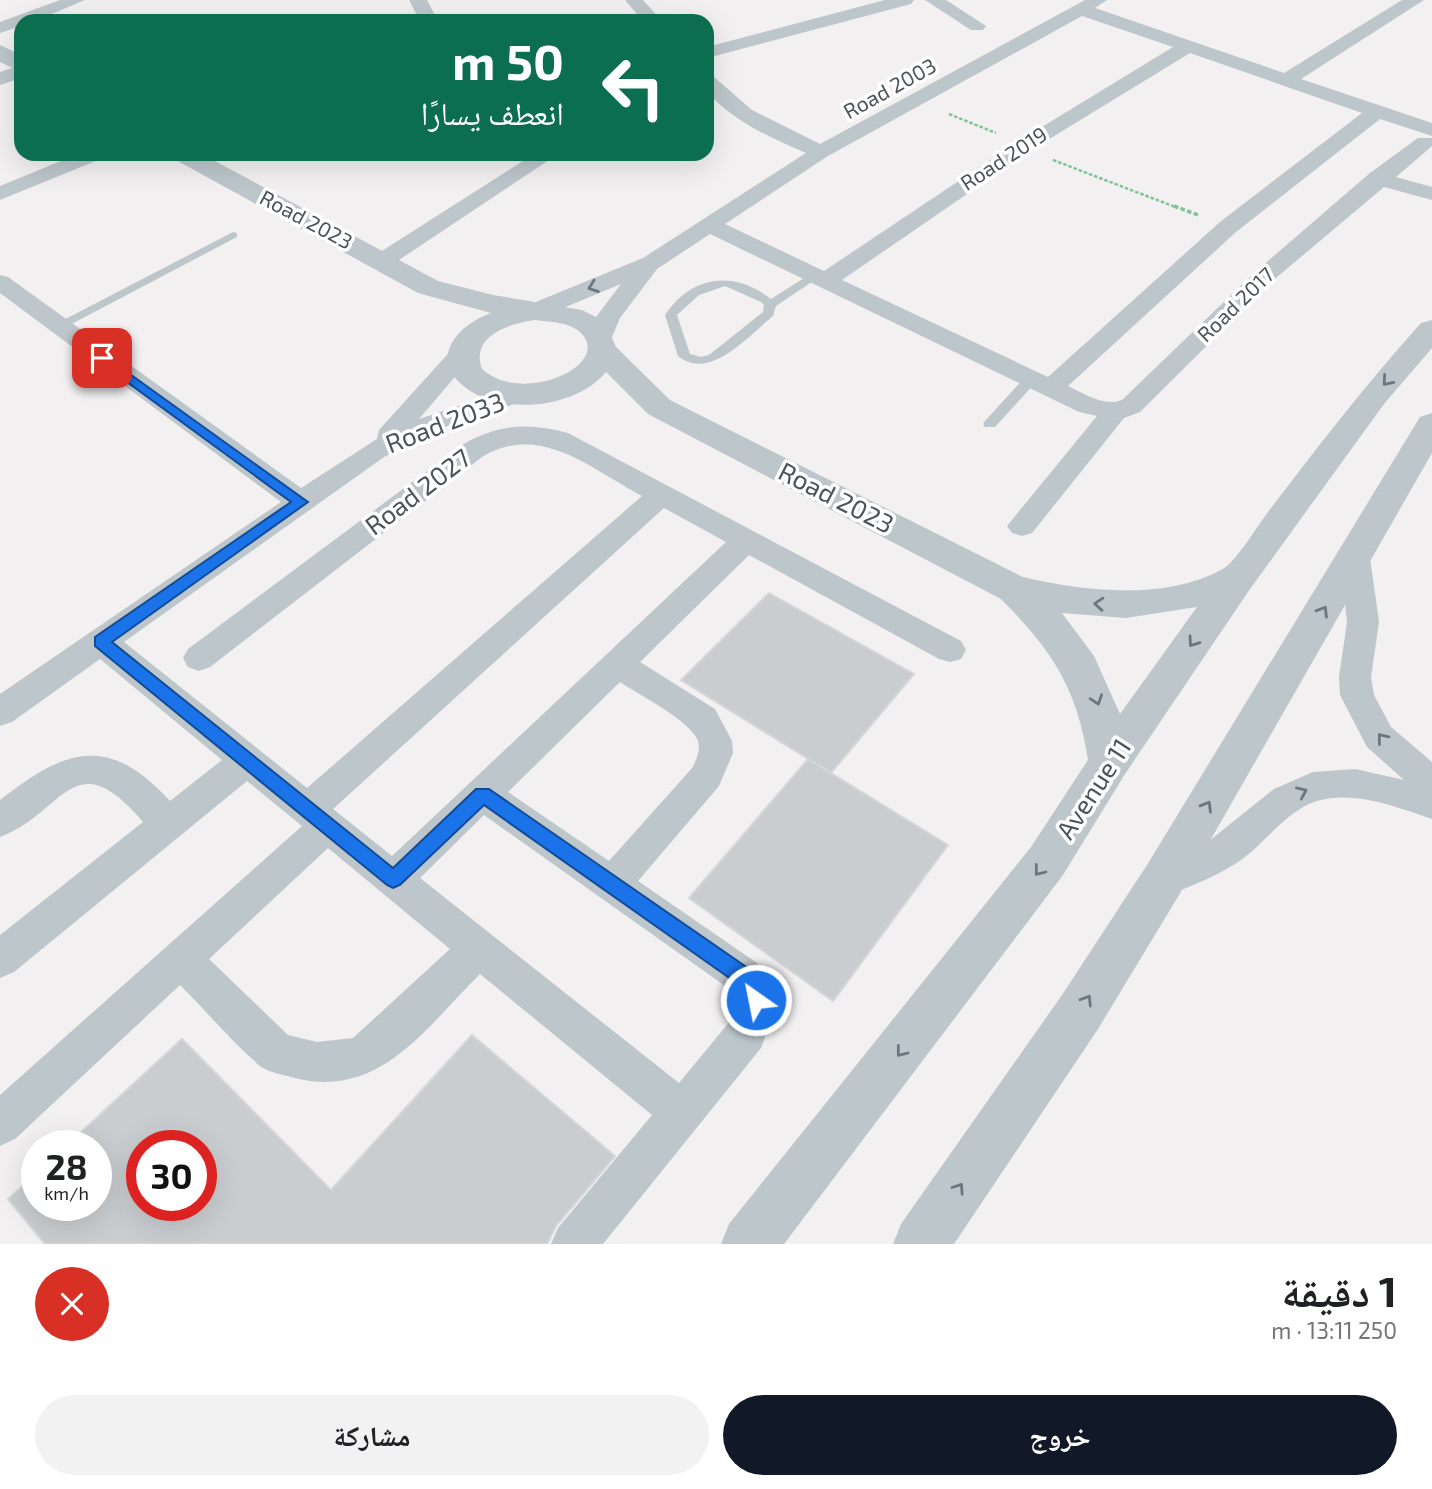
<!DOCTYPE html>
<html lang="ar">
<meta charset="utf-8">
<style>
body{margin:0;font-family:"Exo 2","Noto Naskh Arabic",sans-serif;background:#f2f2f2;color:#202124;direction:rtl;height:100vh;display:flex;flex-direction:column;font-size:26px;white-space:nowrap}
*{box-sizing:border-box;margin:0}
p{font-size:23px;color:#757577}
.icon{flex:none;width:38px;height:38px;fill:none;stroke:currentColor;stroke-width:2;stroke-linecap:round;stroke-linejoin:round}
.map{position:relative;height:1244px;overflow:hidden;direction:ltr}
.details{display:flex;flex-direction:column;background:#fff;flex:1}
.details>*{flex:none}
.banner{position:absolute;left:14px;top:14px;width:700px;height:147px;border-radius:21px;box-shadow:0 7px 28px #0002;direction:rtl;background:#0b6e4f;color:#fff;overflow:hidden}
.speed{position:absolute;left:21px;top:1130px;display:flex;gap:14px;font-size:35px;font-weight:700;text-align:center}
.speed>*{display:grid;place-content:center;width:91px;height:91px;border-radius:50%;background:#fff;box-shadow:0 7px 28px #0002;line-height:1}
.speed small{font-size:18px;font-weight:400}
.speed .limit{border:10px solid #d22;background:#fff;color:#111}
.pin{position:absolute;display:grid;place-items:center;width:60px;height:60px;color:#fff;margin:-30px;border-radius:14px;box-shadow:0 4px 10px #0006}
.me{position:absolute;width:77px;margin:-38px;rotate:327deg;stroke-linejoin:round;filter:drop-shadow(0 0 5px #0008)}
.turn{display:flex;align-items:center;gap:24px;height:147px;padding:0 35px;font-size:32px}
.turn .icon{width:91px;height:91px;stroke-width:2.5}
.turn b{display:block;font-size:49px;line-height:60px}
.round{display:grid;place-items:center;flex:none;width:74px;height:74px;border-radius:37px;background:#f2f2f2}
.overview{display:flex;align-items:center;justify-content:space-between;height:119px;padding:0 35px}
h1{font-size:42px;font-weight:700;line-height:52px}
.button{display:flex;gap:14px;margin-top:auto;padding:14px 35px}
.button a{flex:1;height:80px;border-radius:42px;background:#111827;color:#fff;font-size:28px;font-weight:700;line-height:80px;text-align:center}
.button a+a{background:#f2f2f2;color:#202124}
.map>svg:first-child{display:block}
.building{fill:#cacdd0;stroke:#d4d7da;stroke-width:2;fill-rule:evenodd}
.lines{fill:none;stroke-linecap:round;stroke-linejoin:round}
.path-far1{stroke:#80c398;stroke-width:2.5;stroke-dasharray:3.5 2;stroke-linecap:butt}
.path{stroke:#80c398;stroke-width:3.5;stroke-dasharray:4.5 2.5;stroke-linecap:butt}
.service{fill:#bdc6cb;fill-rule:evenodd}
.minor{fill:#bdc6cb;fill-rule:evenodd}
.tertiary{fill:#bdc6cb;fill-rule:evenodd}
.oneway{stroke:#6c777d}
.route{fill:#1a73e8;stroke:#114b97;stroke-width:2}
.labels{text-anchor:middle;stroke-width:7;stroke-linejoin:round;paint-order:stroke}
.far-street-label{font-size:21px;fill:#4a555b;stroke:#fff}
.street-label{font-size:26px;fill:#4a555b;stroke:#fff}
</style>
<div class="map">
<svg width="1432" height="1244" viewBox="0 0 1432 1244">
<rect width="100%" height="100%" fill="#f2f0f0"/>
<g class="building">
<path d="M769,593l145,81 -83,99 -150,-93z"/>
<path d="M808,759l140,86 -115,156 -144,-103z"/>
<path d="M472,1035l143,121 -59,70 -9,18h-502l-37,-45 29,-26v33h59v-60h-30l116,-107 149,151zM142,1146h59v60h-59z"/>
</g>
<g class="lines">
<g class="path-far1">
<path d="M949,114l47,19"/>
<path d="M1053,160l125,48"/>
</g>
<path class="path" d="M1174,206l24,9"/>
<g class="service">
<path d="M233,232l4,1v4l-175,92 -4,1 -6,-4z"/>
<path d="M815,271l6,4 -2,2 -43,29 -3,10c-24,19 -63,66 -95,40l-13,-41c27,-40 69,-45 106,-16zM725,286l36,16 3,3 -1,7 -54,43 -8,2 -11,-3 -13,-39 22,-20z"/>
<path d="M1031,375l6,4 -1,3 -41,45h-10l-2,-3 2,-3 41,-45z"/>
</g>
<g class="minor">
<path d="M60,0h25l-50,21h-14v5l-21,7v-11z"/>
<path d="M409,0h18l11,21h-18z"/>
<path d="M625,0h18l19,21h-19z"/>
<path d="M885,0h29l-3,4 -204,54v-11z"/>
<path d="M925,0h21l40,26 -3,4h-12z"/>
<path d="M1085,0h22l-12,8 189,65 118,-73h22l-123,79 131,44v13l-52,-17 -144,113 -168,154c17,8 36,21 54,14l132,-127 116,-100 48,-35h14v8l-36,31 36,10v13l-48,-13 -114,96 -130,129 -16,6 -92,115 -10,3 -10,-3 -5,-7 90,-110 -18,-4 -369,-178 -53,35 -37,49 -10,24h-18l-3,-5 7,-20 25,-33 -77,32h-18l-3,-5 3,-5 117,-48 163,-105c-35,-15 -73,-32 -99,-61v-17l7,2 38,33 68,34zM1082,16l91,31 -159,97 -190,127 -99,-47 103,-68zM1190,53l172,60 -142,109 -172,155 -206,-97 186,-128z"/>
<path d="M21,65v13l-21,7v-13z"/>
<path d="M78,154h28l-3,4 -103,42v-14z"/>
<path d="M523,154h22l4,6 -159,106h-16l-4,-5 4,-5 152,-97z"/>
<path d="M0,275l8,2 293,211 76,-49 2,-9 76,-84h18l4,5 -58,68 96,-32 9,2 4,6 -4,6 -72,23 -68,33 -260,185 183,146 335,-292c-52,-28 -102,-74 -160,-39l-272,210 -11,4 -11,-4 -5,-9 5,-9 274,-204c35,-21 67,-23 106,-12l393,208 5,9 -5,9 -11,3 -11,-3 -190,-104 -109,107 75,47 17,32 1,12 -14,33 -81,95 119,82 16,29 3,16 -15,40 -158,196h-52l7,-16 94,-113 -172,-141c-53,52 -100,126 -185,104 -11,-3 -25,-5 -35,-12 -28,-24 -53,-54 -80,-81l-165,154 -15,7v-51l302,-269 -55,-45 -233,191 -14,6v-43l143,-113c-70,-82 -78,-9 -143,15v-37c66,-52 109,-66 170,1l52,-41 -122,-101 -88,63 -12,4v-32l281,-192 -281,-209zM664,508l62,34 -334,314 -59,-47zM620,682c18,12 71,39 78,59 3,10 -2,18 -5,26l-84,94 -101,-69zM484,815l237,168c12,11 19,21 10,37l-52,63 -259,-205zM328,848l122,101 -97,89 -36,4 -29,-7 -79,-76z"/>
<path d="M1355,547l11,3 4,8 9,64 -8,55 3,18 17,32 41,35v57c-35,-12 -78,-29 -115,-18 -28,8 -50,39 -72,56 -24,18 -54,29 -82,40l-13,-5 -6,-12 6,-12 59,-27 65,-52 39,-17 42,-3 49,11 -37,-33 -27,-52 -1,-18 8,-55 -7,-64 4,-8z"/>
</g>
<g class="tertiary">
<path d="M0,45l21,10v17l-21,-10z"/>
<path d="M170,154h32l236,127 55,14 89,15 22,11 12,26 54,53 353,177c60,14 140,24 198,-7 15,-7 38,-47 50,-62 48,-63 97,-126 150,-185l11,-3v28l-48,56 -134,185 -125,185 -62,101 -279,369h-63l8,-20 302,-377 57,-87c-11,-72 -36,-110 -87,-161l-353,-185 -42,-42c-30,36 -101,44 -140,16 -39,-28 -9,-63 25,-75l-73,-20 -244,-134zM535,320c15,2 35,2 46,13 32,32 -58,73 -99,36 -12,-33 26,-45 53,-49zM1197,607l-77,107 -26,-58 -32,-43 64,5z"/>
<path d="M1432,413v40l-253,442 -81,134 -144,215h-61l8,-20 161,-229 85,-130 273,-448z"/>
</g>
</g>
<defs><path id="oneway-chevron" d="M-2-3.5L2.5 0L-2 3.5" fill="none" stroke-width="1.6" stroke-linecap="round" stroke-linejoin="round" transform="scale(1.75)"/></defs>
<g class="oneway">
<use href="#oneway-chevron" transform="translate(593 287) rotate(160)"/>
<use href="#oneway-chevron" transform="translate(1387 381) rotate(131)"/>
<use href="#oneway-chevron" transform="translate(1099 604) rotate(-176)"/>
<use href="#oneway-chevron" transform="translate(1323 611) rotate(-59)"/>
<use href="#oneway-chevron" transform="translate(1193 642) rotate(125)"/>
<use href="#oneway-chevron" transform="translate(1097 700) rotate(71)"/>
<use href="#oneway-chevron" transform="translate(1382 738) rotate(-129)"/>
<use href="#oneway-chevron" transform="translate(1302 792) rotate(-24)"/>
<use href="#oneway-chevron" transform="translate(1207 806) rotate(-59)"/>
<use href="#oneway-chevron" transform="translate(1039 871) rotate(128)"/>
<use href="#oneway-chevron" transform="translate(1087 1000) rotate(-58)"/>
<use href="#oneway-chevron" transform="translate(901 1052) rotate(128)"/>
<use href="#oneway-chevron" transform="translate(959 1188) rotate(-56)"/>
</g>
<path class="route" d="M102,354l206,148 -196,140 281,226 83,-79h13l263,182 14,29 -3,7 -7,3 -7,-3 -11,-23 -10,-7 -244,-172 -84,80 -7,3 -6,-3 -292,-239v-9l196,-135 -194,-142 -1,-2z"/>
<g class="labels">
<g class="far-street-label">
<text transform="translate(890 89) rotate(-29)" y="7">Road 2003</text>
<text transform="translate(1004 159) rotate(-33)" y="7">Road 2019</text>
<text transform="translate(306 220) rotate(28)" y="7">Road 2023</text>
<text transform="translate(1236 305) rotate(-44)" y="7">Road 2017</text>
</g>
<g class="street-label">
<text transform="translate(445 423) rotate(-21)" y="9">Road 2033</text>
<text transform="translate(418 492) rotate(-37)" y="9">Road 2027</text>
<text transform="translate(836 498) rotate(27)" y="9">Road 2023</text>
<text transform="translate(1094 789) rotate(-57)" y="9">Avenue 11</text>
</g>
</g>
</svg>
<div class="speed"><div>28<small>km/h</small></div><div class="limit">30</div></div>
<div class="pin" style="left:102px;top:358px;background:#d93025"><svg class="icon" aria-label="arrive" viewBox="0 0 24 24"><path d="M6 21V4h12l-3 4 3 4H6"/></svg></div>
<svg class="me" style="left:756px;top:1000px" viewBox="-20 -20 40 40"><circle r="17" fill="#1a73e8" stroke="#fff" stroke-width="3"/><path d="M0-11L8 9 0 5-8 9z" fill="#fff"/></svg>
<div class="banner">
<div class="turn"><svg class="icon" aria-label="left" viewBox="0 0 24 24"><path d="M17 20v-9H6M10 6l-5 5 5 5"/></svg><div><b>50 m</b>انعطف يسارًا</div></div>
</div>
</div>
<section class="details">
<div class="overview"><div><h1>1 دقيقة</h1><p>250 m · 13:11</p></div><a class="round" style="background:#d93025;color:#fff"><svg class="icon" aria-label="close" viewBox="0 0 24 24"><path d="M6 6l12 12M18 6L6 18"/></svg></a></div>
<div class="button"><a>خروج</a><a>مشاركة</a></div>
</section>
